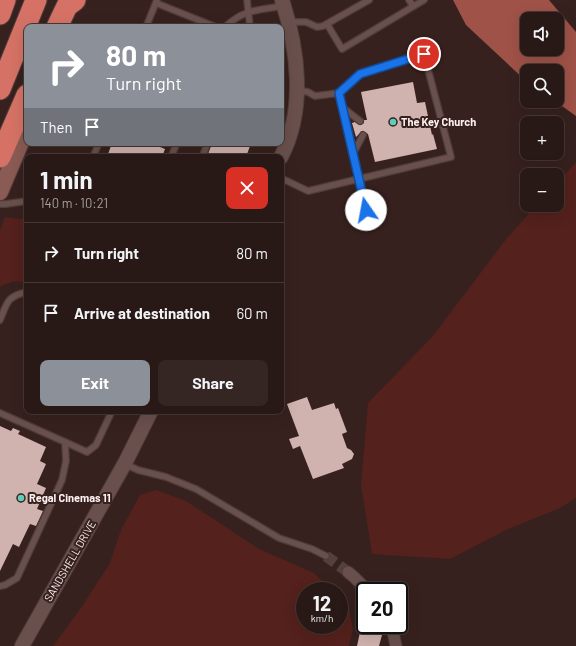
<!DOCTYPE html>
<meta charset="utf-8">
<style>
body{margin:0;font-family:Barlow,sans-serif;background:#352623;color:#f1f3f6;height:100vh;display:flex;flex-direction:column;font-size:15px;white-space:nowrap}
*{box-sizing:border-box;margin:0}
p{font-size:13px;color:#a5a0a1}
.icon{flex:none;width:22px;height:22px;fill:none;stroke:currentColor;stroke-width:2;stroke-linecap:round;stroke-linejoin:round}
.map{position:relative;flex:1;overflow:hidden}
.drawer{position:absolute;left:24px;top:154px;width:260px;height:260px;display:flex;flex-direction:column;background:#291916;border-radius:8px;box-shadow:0 4px 16px #0002,0 0 0 1px #453835}
.drawer>*{flex:none}
.guide{position:absolute;left:24px;top:24px;width:260px;height:122px;border-radius:8px;box-shadow:0 4px 16px #0002,0 0 0 1px #453835;background:#8c9099;color:#fff;overflow:hidden}
.tools{position:absolute;left:520px;top:12px;display:grid;gap:8px}
.tools a{display:grid;place-items:center;width:44px;height:44px;border-radius:8px;background:#291916;box-shadow:0 4px 16px #0002,0 0 0 1px #453835;font-size:20px}
.speed{position:absolute;left:296px;top:582px;display:flex;gap:8px;font-size:20px;font-weight:700;text-align:center}
.speed>*{display:grid;place-content:center;width:52px;height:52px;border-radius:50%;background:#291916;box-shadow:0 4px 16px #0002,0 0 0 1px #453835;line-height:1}
.speed small{font-size:10px;font-weight:400}
.speed .limit{border:2px solid #111;border-radius:6px;background:#fff;color:#111}
.pin{position:absolute;display:grid;place-items:center;width:34px;height:34px;color:#fff;margin:-17px;border:2px solid #fff;border-radius:50%;box-shadow:0 1px 4px #0007}
.me{position:absolute;width:44px;margin:-22px;rotate:348deg;stroke-linejoin:round;filter:drop-shadow(0 0 3px #0008)}
.turn{display:flex;align-items:center;gap:14px;height:84px;padding:0 16px;font-size:18px}
.turn .icon{width:52px;height:52px;stroke-width:2.5}
.turn b{display:block;font-size:28px;line-height:34px}
.then{display:flex;align-items:center;height:38px;padding:0 16px;background:#0003;gap:8px;font-size:15px}
.round{display:grid;place-items:center;flex:none;width:42px;height:42px;border-radius:8px;background:#352623}
.head{display:flex;align-items:center;justify-content:space-between;height:68px;padding:0 16px}
h1{font-size:24px;font-weight:700;line-height:30px}
.primary-button{display:flex;gap:8px;margin-top:auto;padding:8px 16px}
.primary-button a{flex:1;height:46px;border-radius:8px;background:#8c9099;color:#fff;font-size:16px;font-weight:700;line-height:46px;text-align:center}
.primary-button a+a{background:#352623;color:#f1f3f6}
ul{padding:0;list-style:none}
li{display:flex;align-items:center;gap:12px;height:60px;padding:0 16px;border-top:1px solid #453835}
li div{flex:1}
li b{display:block;font-size:15px}
li em{font-style:normal}
.map>svg:first-child{display:block}
.green{fill:#54211c}
.water{fill:#9f5248;fill-rule:evenodd}
.building{fill:#d0b2ae}
.lines{fill:none;stroke-linecap:round;stroke-linejoin:round}
.minor-tunnel{stroke:#55403e;stroke-width:11;stroke-dasharray:11 5.5;stroke-linecap:butt}
.service-casing{stroke:#4f3d3b;stroke-width:8}
.minor-casing{stroke:#4f3d3b;stroke-width:13}
.tertiary-casing{stroke:#4f3d3b;stroke-width:16}
.secondary-casing{stroke:#4f3d3b;stroke-width:18}
.motorway-casing{stroke:#4f3d3b;stroke-width:23}
.service{stroke:#6a504c;stroke-width:5.5}
.minor{stroke:#6a504c;stroke-width:11}
.tertiary{stroke:#6a504c;stroke-width:14}
.secondary{stroke:#8a5a54;stroke-width:16}
.motorway{stroke:#d57265;stroke-width:21}
.route-casing{stroke:#114b97;stroke-width:10}
.route{stroke:#1a73e8;stroke-width:7}
.poi-dot{fill:#5eceb8;stroke:#37211e;stroke-width:1.5}
.labels{text-anchor:middle;stroke-width:4;stroke-linejoin:round;paint-order:stroke}
.poi-label{font-size:11px;font-weight:bold;fill:#fef2f0;stroke:#37211e;text-anchor:start}
.street-label{font-size:11px;fill:#fef2f0;stroke:#37211e}
</style>
<div class="map">
<svg width="576" height="646" viewBox="0 0 576 646">
<rect width="100%" height="100%" fill="#37211e"/>
<g class="green">
<path d="M576,162v336l-16,10 -52,21 -58,30 -78,-5 -11,-70 7,-81 64,-66 75,-99 30,-33h20v-22z"/>
<path d="M5,217l13,2 9,-1v64c-10,-1 -18,-1 -27,5v-57z"/>
<path d="M156,490l30,11 73,48 55,24 18,18h-27v34h34v-29l9,8 5,25 -4,17h-296l28,-38 29,-45 11,-33 19,-35z"/>
</g>
<path class="water" d="M453,0h96l27,32v84l-21,-15h2v-30h-30v11l-61,-57zM527,19h30v30h-30z"/>
<g class="building">
<path d="M413,82l4,21 8,-1 7,33 1,-1 4,15 -62,13 -7,-28 -6,-3 -6,6 -4,-14 3,-1 6,3 3,-2v-3h3l-6,-28z"/>
<path d="M112,143h49l-1,4 5,2 -3,8h-55z"/>
<path d="M212,143h30l8,3 -4,11h-39z"/>
<path d="M307,397l5,13 22,-7 2,6 2,-1 9,24 -5,2 5,14 4,2 3,4 -2,5 -10,5 2,4 -31,11 -13,-33 -7,3 -4,-10 10,-3 -12,-32z"/>
<path d="M0,426l11,5 2,-3 7,3 -2,3 28,13 -6,14 6,3 -9,20 9,4 -9,21 6,2 -7,15 -6,-2 -11,23 -6,-3 -13,27z"/>
<path d="M366,625h9l3,9 4,1 -3,11h-22l3,-14h2v-2l7,2z"/>
</g>
<g class="lines">
<path class="minor-tunnel" d="M326,556l22,16"/>
<g class="service-casing">
<g id="service">
<path d="M247,0l3,27"/>
<path d="M409,0l4,6"/>
<path d="M156,3l60,24"/>
<path d="M290,22h16l11,5 6,-1 46,-26"/>
<path d="M327,24l15,25 82,-49"/>
<path d="M146,27l11,-27"/>
<path d="M225,27c19,-18 34,-17 58,-21"/>
<path d="M297,90l11,2 7,4 24,-3"/>
<path d="M342,107l18,14"/>
<path d="M353,154l10,-19"/>
<path d="M93,157l6,-14"/>
<path d="M171,157l6,-14"/>
<path d="M202,157l6,-14"/>
<path d="M281,178l27,13 143,-34 -27,-103 -64,19 -21,20 27,117"/>
<path d="M0,204h6l21,-3"/>
<path d="M0,320c7,-17 7,-24 27,-28"/>
<path d="M0,413l65,29 1,19 -4,19 -45,98 -12,7 -5,1"/>
<path d="M65,442l22,10 9,-7 16,-34"/>
<path d="M125,464l13,6 28,7 30,12 83,49 33,11 14,7"/>
</g>
</g>
<g class="minor-casing">
<g id="minor">
<path d="M348,572l6,5 14,14"/>
<path d="M390,625l3,7 3,14"/>
</g>
</g>
<g class="tertiary-casing">
<g id="tertiary">
<path d="M281,157c25,-48 17,-108 1,-157"/>
<path d="M22,646l103,-183 26,-52"/>
</g>
</g>
<g class="secondary-casing">
<path id="secondary" d="M0,192l27,-64"/>
</g>
<g class="motorway-casing">
<g id="motorway">
<path d="M0,14l5,-14"/>
<path d="M57,27l10,-21 8,-6"/>
<path d="M0,89l36,-89"/>
<path d="M0,157l27,-62"/>
</g>
</g>
<use href="#service" class="service"/>
<use href="#minor" class="minor"/>
<use href="#tertiary" class="tertiary"/>
<use href="#secondary" class="secondary"/>
<use href="#motorway" class="motorway"/>
</g>
<g class="lines">
<g class="route-casing">
<path id="route" d="M366,210l-27,-117 21,-19 64,-20"/>
</g>
<use href="#route" class="route"/>
</g>
<g class="poi-dot">
<circle cx="393" cy="122" r="4"/>
<circle cx="21" cy="498" r="4"/>
</g>
<g class="labels">
<g class="poi-label">
<text x="401" y="126">The Key Church</text>
<text x="29" y="502">Regal Cinemas 11</text>
</g>
<g class="street-label">
<text transform="translate(70 561) rotate(-60)" y="4">SANDSHELL DRIVE</text>
</g>
</g>
</svg>
<div class="tools">
<a><svg class="icon" aria-label="sound" viewBox="0 0 24 24"><path d="M4 9h4l5-4v14l-5-4H4zM17 9q2 3 0 6"/></svg></a>
<a><svg class="icon" aria-label="search" viewBox="0 0 24 24"><circle cx="10" cy="10" r="6"/><path d="M15 15l6 6"/></svg></a>
<a>+</a>
<a>−</a>
</div>
<div class="speed"><div>12<small>km/h</small></div><div class="limit">20</div></div>
<div class="pin" style="left:424px;top:54px;background:#d93025"><svg class="icon" aria-label="arrive" viewBox="0 0 24 24"><path d="M6 21V4h12l-3 4 3 4H6"/></svg></div>
<svg class="me" style="left:366px;top:210px" viewBox="-20 -20 40 40"><circle r="19" fill="#fff"/><path d="M0-13L10 11 0 6-10 11z" fill="#1a73e8"/></svg>
<div class="guide">
<div class="turn"><svg class="icon" aria-label="right" viewBox="0 0 24 24"><path d="M7 20v-9h11M14 6l5 5-5 5"/></svg><div><b>80 m</b>Turn right</div></div>
<div class="then">Then<svg class="icon" aria-label="arrive" viewBox="0 0 24 24"><path d="M6 21V4h12l-3 4 3 4H6"/></svg></div>
</div>
<section class="drawer">
<div class="head"><div><h1>1 min</h1><p>140 m · 10:21</p></div><a class="round" style="background:#d93025;color:#fff"><svg class="icon" aria-label="close" viewBox="0 0 24 24"><path d="M6 6l12 12M18 6L6 18"/></svg></a></div>
<ul>
<li><svg class="icon" aria-label="right" viewBox="0 0 24 24"><path d="M7 20v-9h11M14 6l5 5-5 5"/></svg><div><b>Turn right</b></div><em>80 m</em></li>
<li><svg class="icon" aria-label="arrive" viewBox="0 0 24 24"><path d="M6 21V4h12l-3 4 3 4H6"/></svg><div><b>Arrive at destination</b></div><em>60 m</em></li>
</ul>
<div class="primary-button"><a>Exit</a><a>Share</a></div>
</section>
</div>
